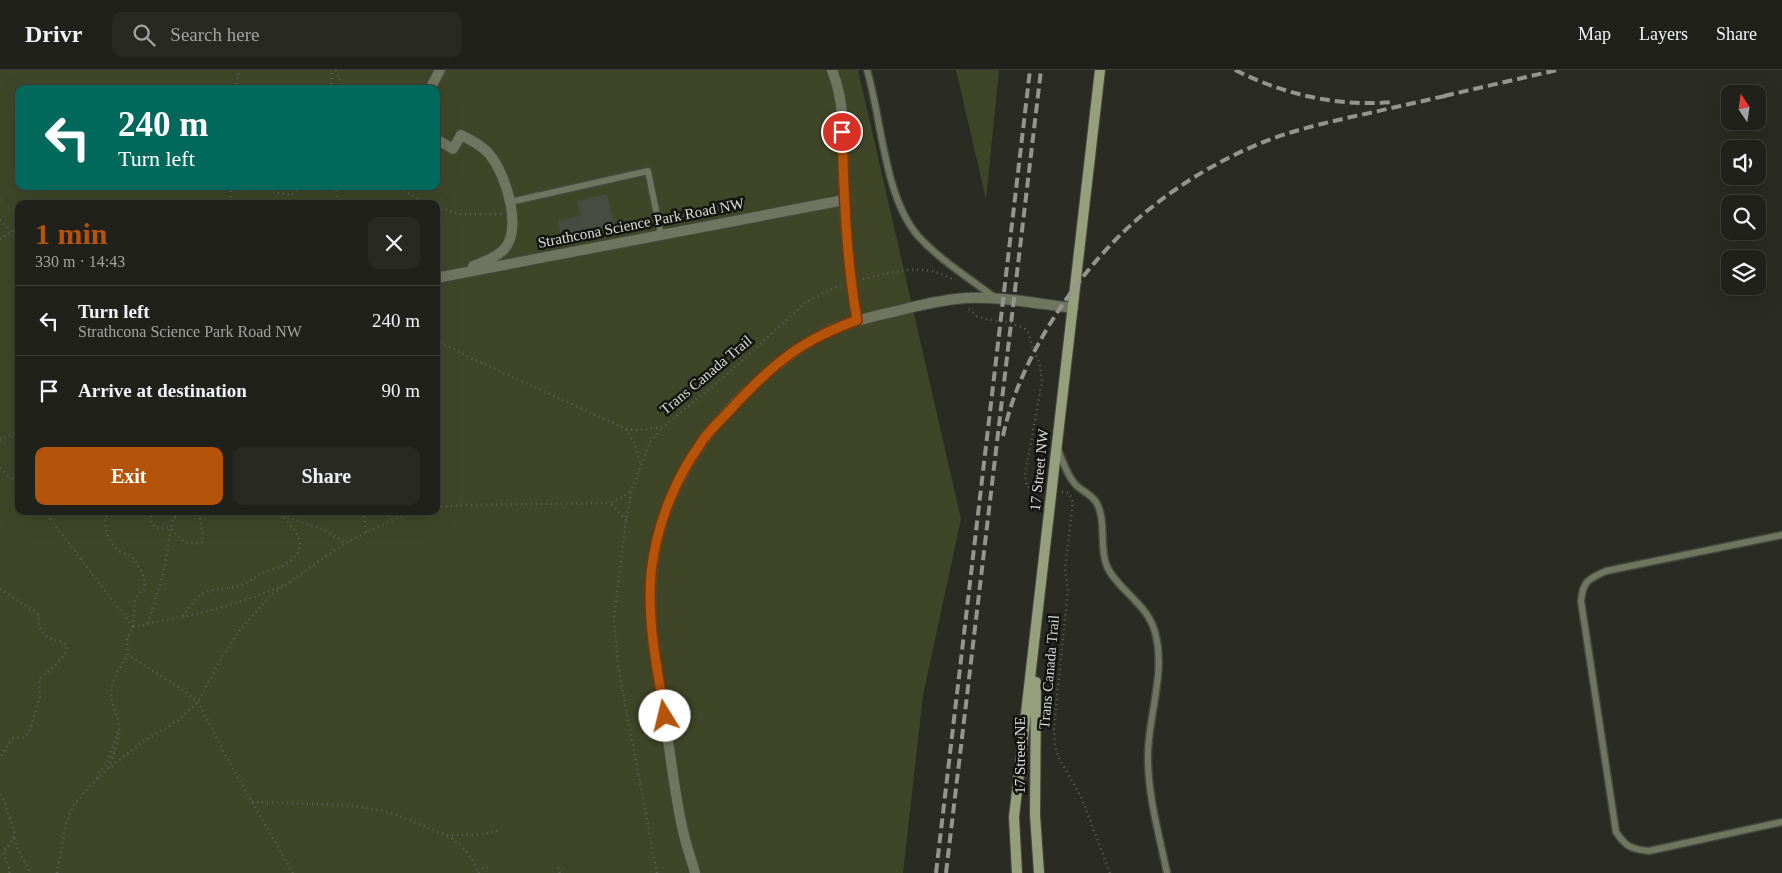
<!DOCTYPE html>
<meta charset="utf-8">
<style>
body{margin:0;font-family:"Times New Roman",serif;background:#282923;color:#f1f3f6;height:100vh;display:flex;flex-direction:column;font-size:19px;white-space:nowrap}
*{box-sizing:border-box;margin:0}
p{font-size:16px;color:#a2a3a2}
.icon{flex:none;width:28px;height:28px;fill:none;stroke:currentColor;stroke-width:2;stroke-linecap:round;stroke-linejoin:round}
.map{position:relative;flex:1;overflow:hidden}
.details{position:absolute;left:15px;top:130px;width:425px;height:315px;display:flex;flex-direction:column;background:#20211a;border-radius:10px;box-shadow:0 5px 20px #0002,0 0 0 1px #3d3e39}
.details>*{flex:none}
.banner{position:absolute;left:15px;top:15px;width:425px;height:105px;border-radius:10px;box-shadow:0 5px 20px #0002,0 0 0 1px #3d3e39;background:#00695c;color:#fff;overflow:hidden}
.needle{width:32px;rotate:347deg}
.buttons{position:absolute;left:1721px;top:15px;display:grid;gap:10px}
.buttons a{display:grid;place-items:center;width:45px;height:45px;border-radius:10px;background:#20211a;box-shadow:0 5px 20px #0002,0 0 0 1px #3d3e39;font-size:25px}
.pin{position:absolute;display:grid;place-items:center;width:42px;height:42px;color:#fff;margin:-21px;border:2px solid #fff;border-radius:50%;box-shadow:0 1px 5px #0007}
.me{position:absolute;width:55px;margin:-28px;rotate:351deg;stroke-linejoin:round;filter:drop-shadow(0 0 4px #0008)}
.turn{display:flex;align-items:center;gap:18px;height:105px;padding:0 20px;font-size:22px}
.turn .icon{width:65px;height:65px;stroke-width:2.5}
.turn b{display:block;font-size:35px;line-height:42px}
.round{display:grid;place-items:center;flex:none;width:52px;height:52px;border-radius:10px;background:#282923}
.summary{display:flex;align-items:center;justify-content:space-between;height:85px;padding:0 20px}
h1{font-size:30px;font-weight:800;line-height:38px;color:#b45309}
.primary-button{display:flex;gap:10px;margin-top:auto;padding:10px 20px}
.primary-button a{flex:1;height:58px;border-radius:10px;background:#b45309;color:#fff;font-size:20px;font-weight:800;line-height:58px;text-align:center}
.primary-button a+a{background:#282923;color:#f1f3f6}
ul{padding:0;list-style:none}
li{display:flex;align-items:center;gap:15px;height:70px;padding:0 20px;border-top:1px solid #3d3e39}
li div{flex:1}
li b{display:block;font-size:19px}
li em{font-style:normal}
header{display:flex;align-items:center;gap:30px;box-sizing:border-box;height:70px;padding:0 25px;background:#20211a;border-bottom:1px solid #3d3e39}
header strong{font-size:24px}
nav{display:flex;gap:28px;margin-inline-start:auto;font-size:18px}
.search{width:350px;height:45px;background:#282923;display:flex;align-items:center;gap:12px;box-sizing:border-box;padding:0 18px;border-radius:10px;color:#a2a3a2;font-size:19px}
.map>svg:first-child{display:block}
.green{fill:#3f4628;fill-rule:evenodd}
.building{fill:#484b41}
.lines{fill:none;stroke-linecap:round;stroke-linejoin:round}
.service-casing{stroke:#464840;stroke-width:9}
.minor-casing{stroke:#464840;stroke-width:12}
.secondary-casing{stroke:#464840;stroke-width:12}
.path{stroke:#5f6159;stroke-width:2.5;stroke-dasharray:1 4;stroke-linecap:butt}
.service{stroke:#6f755f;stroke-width:6}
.minor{stroke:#6f755f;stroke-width:10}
.secondary{stroke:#959f7b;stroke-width:10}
.rail{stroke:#93958e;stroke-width:4;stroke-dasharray:10 5;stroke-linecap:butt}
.route-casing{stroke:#753606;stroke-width:12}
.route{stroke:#b45309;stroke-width:9}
.labels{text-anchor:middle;stroke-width:5;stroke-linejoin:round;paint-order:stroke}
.street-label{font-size:15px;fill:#dcded8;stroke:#131410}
</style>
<header>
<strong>Drivr</strong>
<div class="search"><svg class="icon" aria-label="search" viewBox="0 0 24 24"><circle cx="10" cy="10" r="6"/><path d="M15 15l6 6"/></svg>Search here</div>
<nav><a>Map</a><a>Layers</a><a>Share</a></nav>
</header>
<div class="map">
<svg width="1782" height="803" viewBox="0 0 1782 803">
<rect width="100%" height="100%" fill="#2a2c23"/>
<g class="green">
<path d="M0,0h858l103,449 -38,176 -20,178h-903zM19,19h417v97h-417zM19,134h417v307h-417z"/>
<path d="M956,0h43l-13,129z"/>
</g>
<path class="building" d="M607,124l7,31 -53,11 -3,-15 23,-5 -4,-15z"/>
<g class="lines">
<g class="service-casing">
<g id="service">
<path d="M867,0c15,50 17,128 52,167 21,23 50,41 75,60"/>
<path d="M510,132l138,-31 13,64"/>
<path d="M1057,377c5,12 10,29 19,38 6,6 15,9 20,17 12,19 1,50 14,70 14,22 38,34 45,60 11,40 -6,81 -7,121 -1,40 11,81 19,120"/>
<path d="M1782,465l-176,36c-18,8 -23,10 -25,30l35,231c10,15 15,17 33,19l133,-29"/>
</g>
</g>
<g class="minor-casing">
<g id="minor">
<path d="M832,0c16,39 10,87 12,128 2,41 6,82 13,122"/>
<path d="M430,19l10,-19"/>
<path d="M436,69l17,10 8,-14c10,5 22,11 29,20 16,19 35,79 11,97 -8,7 -19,10 -28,14"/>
<path d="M436,208l408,-78"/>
<path d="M695,803c-3,-12 -8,-25 -11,-38 -9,-36 -13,-78 -19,-115 -8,-49 -18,-98 -13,-147 8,-84 59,-156 124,-207 17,-13 34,-27 54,-36 22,-9 44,-14 67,-19 22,-6 45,-11 68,-13 36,-2 72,6 108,10"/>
</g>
</g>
<g class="secondary-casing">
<g id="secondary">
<path d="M1036,612l-1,133 4,58"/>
<path d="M1017,803l-3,-56 86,-747"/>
</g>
</g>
<g class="path">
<path d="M336,0l8,19"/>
<path d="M236,19l3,-19"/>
<path d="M331,19l1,-19"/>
<path d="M231,116v18"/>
<path d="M265,116l6,5 20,5 8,-7v-3"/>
<path d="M336,116l2,18"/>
<path d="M395,116l33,18"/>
<path d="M436,137l23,7h42"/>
<path d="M0,150l11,11"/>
<path d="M0,169l19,-12"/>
<path d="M863,209c32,-7 58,-17 89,0"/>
<path d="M969,239l8,7 8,3 26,4 14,6 4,5 3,12 8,18 2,18 -17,93 2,12 14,2"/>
<path d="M436,270l33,17 157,72 12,1 25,-3 60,-49 82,-75 20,-11 16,-7"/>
<path d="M626,359l8,13 6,21"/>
<path d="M0,370l19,-9"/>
<path d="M0,398l19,17"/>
<path d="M1062,422l7,1 4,9 -8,67 3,22 -11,105 -3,36 1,14 3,10 24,43 28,74"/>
<path d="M436,437l26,-2 148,-2"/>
<path d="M44,441l89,116"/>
<path d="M120,441l-8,1 -7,5c-1,12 5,29 16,35 6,3 11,3 14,8l9,17 1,12 -7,6 -3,6 -2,26 -6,12 1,16 49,31 21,16 31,60 64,111"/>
<path d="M151,441v12c6,7 11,6 20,4"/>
<path d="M364,441l2,21"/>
<path d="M283,446l42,14 20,13"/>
<path d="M175,448l6,-7"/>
<path d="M626,450l-16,-17 12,-5 9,-8"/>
<path d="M172,459c8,12 16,17 31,13l-3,-25 7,-6"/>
<path d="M0,519l37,24 2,3c-2,18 8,22 24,26l4,5c-4,14 -18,24 -28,32l1,19 -11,34c-6,8 -10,5 -17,7l-12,19"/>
<path d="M183,546c6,-8 12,-18 21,-23 11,-5 24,-4 35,-7 9,-3 15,-9 23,-13 7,-3 16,-4 22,-8 28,-16 14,-33 -2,-49l-22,-4 -8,3 -9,-4"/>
<path d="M148,553l16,-52 7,-44 5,-16"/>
<path d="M133,557l72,-15 49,-15 30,-12"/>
<path d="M109,698c4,-13 12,-30 10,-45 -1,-7 -6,-14 -7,-22 -4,-17 7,-32 16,-46"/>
<path d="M97,708l2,-5 8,-9 11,-33"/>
<path d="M0,725l5,6c0,13 11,25 9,35 -1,6 -8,11 -11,16l7,18 -1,3"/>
<path d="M252,732l96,3 41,7 57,23h32l23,-5"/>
<path d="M447,766c15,8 25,21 31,37l4,-4 7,-2"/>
<path d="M14,768l3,10 14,25"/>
<path d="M558,797l2,6"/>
<path d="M57,803l9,-50 7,-17 18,-21 23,-21 30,-23 32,-19 22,-20 22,-41 20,-31 31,-35 74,-52 52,-25 21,-7"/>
<path d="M657,803l-39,-207 -4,-48 12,-98 6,-31 18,-47 12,-14"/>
</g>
<use href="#service" class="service"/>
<use href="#minor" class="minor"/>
<use href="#secondary" class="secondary"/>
<g class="rail">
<path d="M1235,0c50,25 103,37 159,32"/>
<path d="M1444,26l113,-26"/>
<path d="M1003,366c17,-82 80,-173 144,-225 38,-31 81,-56 127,-73 25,-9 51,-15 77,-21 33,-7 66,-15 99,-22"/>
<path d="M936,803l94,-803"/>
<path d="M946,803l95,-803"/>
</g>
</g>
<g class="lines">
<g class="route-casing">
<path id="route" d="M665,646c-8,-47 -18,-95 -14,-143 5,-46 23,-93 50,-130 8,-13 20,-23 30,-34 21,-23 45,-47 71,-63 18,-11 36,-19 55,-26 -11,-62 -13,-125 -15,-188"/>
</g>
<use href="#route" class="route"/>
</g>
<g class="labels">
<g class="street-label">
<text transform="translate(641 153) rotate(-11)" y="5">Strathcona Science Park Road NW</text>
<text transform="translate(706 305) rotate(-40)" y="5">Trans Canada Trail</text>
<text transform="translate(1039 400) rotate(-84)" y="5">17 Street NW</text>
<text transform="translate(1049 602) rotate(-85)" y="5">Trans Canada Trail</text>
<text transform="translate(1020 685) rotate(-90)" y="5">17 Street NE</text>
</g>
</g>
</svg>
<div class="buttons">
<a><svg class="needle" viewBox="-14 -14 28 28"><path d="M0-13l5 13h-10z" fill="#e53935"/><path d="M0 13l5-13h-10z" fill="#a2a3a2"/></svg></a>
<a><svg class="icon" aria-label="sound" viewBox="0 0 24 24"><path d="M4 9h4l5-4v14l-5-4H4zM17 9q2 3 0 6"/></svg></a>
<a><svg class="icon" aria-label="search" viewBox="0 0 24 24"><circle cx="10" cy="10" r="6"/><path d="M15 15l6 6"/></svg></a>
<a><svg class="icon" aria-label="layers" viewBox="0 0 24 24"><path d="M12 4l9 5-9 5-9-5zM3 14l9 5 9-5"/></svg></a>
</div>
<div class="pin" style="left:842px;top:62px;background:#d93025"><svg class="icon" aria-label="arrive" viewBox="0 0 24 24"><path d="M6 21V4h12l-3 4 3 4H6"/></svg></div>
<svg class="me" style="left:665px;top:646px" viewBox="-20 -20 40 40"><circle r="19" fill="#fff"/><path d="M0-13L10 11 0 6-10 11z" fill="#b45309"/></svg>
<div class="banner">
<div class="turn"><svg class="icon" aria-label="left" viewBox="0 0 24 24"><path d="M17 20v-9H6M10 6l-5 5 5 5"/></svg><div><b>240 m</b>Turn left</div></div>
</div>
<section class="details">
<div class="summary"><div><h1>1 min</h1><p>330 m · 14:43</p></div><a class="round"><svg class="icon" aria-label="close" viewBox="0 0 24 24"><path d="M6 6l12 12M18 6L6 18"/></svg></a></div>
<ul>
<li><svg class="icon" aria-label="left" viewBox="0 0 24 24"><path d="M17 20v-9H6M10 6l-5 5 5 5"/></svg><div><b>Turn left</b><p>Strathcona Science Park Road NW</p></div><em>240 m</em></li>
<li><svg class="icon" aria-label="arrive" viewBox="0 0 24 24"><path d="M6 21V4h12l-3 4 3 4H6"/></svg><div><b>Arrive at destination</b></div><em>90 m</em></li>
</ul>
<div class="primary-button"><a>Exit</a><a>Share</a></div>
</section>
</div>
